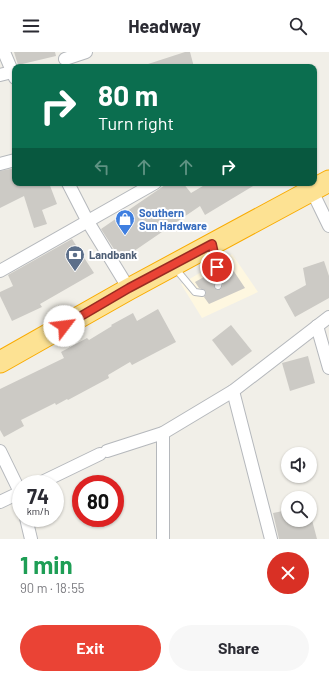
<!DOCTYPE html>
<meta charset="utf-8">
<style>
body{margin:0;font-family:Barlow,sans-serif;background:#f7f7f7;color:#2b2b33;height:100vh;display:flex;flex-direction:column;font-size:15px;white-space:nowrap}
*{box-sizing:border-box;margin:0}
p{font-size:13px;color:#7c7c81}
.icon{flex:none;width:22px;height:22px;fill:none;stroke:currentColor;stroke-width:2;stroke-linecap:round;stroke-linejoin:round}
.map{position:relative;height:487px;overflow:hidden}
.drawer{display:flex;flex-direction:column;background:#fff;flex:1}
.drawer>*{flex:none}
.hud{position:absolute;left:12px;top:12px;width:305px;height:122px;border-radius:8px;box-shadow:0 1px 3px #0004;background:#0b6e4f;color:#fff;overflow:hidden}
.tools{position:absolute;left:281px;top:395px;display:grid;gap:8px}
.tools a{display:grid;place-items:center;width:36px;height:36px;border-radius:50%;background:#fff;box-shadow:0 1px 3px #0004;font-size:20px}
.speed{position:absolute;left:12px;top:423px;display:flex;gap:8px;font-size:20px;font-weight:700;text-align:center}
.speed>*{display:grid;place-content:center;width:52px;height:52px;border-radius:50%;background:#fff;box-shadow:0 1px 3px #0004;line-height:1}
.speed small{font-size:10px;font-weight:400}
.speed .limit{border:6px solid #d22;background:#fff;color:#111}
.pin{position:absolute;display:grid;place-items:center;width:34px;height:34px;color:#fff;margin:-17px;border:2px solid #fff;border-radius:50%;box-shadow:0 1px 4px #0007}
.me{position:absolute;width:44px;margin:-22px;rotate:60deg;stroke-linejoin:round;filter:drop-shadow(0 0 3px #0008)}
.turn{display:flex;align-items:center;gap:14px;height:84px;padding:0 20px;font-size:18px}
.turn .icon{width:52px;height:52px;stroke-width:2.5}
.turn b{display:block;font-size:28px;line-height:34px}
.lanes{display:flex;align-items:center;height:38px;padding:0 20px;background:#0003;justify-content:center;gap:20px;direction:ltr}
.lanes .off{opacity:.35}
.round{display:grid;place-items:center;flex:none;width:42px;height:42px;border-radius:21px;background:#f7f7f7}
.head{display:flex;align-items:center;justify-content:space-between;height:68px;padding:0 20px}
h1{font-size:24px;font-weight:700;line-height:30px;color:#1e9e55}
.button{display:flex;gap:8px;margin-top:auto;padding:8px 20px}
.button a{flex:1;height:46px;border-radius:24px;background:#ea4335;color:#fff;font-size:16px;font-weight:700;line-height:46px;text-align:center}
.button a+a{background:#f7f7f7;color:#2b2b33}
header{display:flex;justify-content:space-between;align-items:center;height:52px;padding:0 20px;background:#fff;font-size:18px;font-weight:700}
.map>svg:first-child{display:block}
.commercial{fill:#fef7e0}
.building{fill:#cccac5}
.lines{fill:none;stroke-linecap:round;stroke-linejoin:round}
.lane-casing{stroke:#b5b8bc;stroke-width:8}
.street-casing{stroke:#b5b8bc;stroke-width:14}
.highway-casing{stroke:#f9ab00;stroke-width:23}
.lane{stroke:#fff;stroke-width:6}
.street{stroke:#fff;stroke-width:12}
.highway{stroke:#fde293;stroke-width:21}
.route-casing{stroke:#982c22;stroke-width:10}
.route{stroke:#ea4335;stroke-width:7}
.labels{text-anchor:middle;stroke-width:4;stroke-linejoin:round;paint-order:stroke}
.shop-label{font-size:11px;font-weight:bold;fill:#366cbe;stroke:#fff;text-anchor:start}
.service-label{font-size:11px;font-weight:bold;fill:#4e5e75;stroke:#fff;text-anchor:start}
</style>
<header><svg class="icon" aria-label="menu" viewBox="0 0 24 24"><path d="M4 6h16M4 12h16M4 18h16"/></svg>Headway<svg class="icon" aria-label="search" viewBox="0 0 24 24"><circle cx="10" cy="10" r="6"/><path d="M15 15l6 6"/></svg></header>
<div class="map">
<svg width="329" height="487" viewBox="0 0 329 487">
<rect width="100%" height="100%" fill="#f1efe8"/>
<path class="commercial" d="M232,202l26,38 -56,26 -21,-34z"/>
<g class="building">
<path d="M14,0h41l1,4 -38,9z"/>
<path d="M185,0h5l4,15h-48l-1,-2z"/>
<path d="M15,116v15h34l8,21 -15,6 5,14 -13,4 -10,-32 -24,12v-37z"/>
<path d="M168,131h15l8,10 17,-10h50l-53,32 -5,-9 -79,54 -20,-31z"/>
<path d="M72,187l22,34 -54,31 2,3 -30,14 -12,-25v-4l13,-6 -5,-11z"/>
<path d="M324,209l5,15v22l-34,19 -11,-20 22,-12 -3,-17z"/>
<path d="M233,218l12,18 -36,16 -5,-7 2,-3v-3l-7,-3 -4,-6 16,-9 3,7 1,-1 -1,9 3,2h3l2,-3 2,-8v-4z"/>
<path d="M158,257l18,33 -44,23 -2,-3 -22,13 1,3 -41,22 -1,-1 -11,6 -1,-2 -34,17 3,6 -20,11 -4,-7v-41l64,-31 -3,-6 26,-14 2,2 23,-14 -1,-1 22,-12 4,8z"/>
<path d="M231,273l21,26 -20,15 -20,-26z"/>
<path d="M308,304l7,27 -25,8 -8,-28z"/>
<path d="M288,458v10h24l5,19h-38l-6,-26z"/>
</g>
<g class="lines">
<g class="lane-casing">
<g id="lane">
<path d="M212,195l8,31 -2,8"/>
<path d="M175,216l20,24 7,1"/>
</g>
</g>
<g class="street-casing">
<g id="street">
<path d="M4,0l11,26"/>
<path d="M65,7l21,-7"/>
<path d="M0,23l12,-3"/>
<path d="M0,112l15,-4"/>
<path d="M68,131l20,39 41,67"/>
<path d="M312,139l17,35"/>
<path d="M0,219l155,-88"/>
<path d="M317,274l12,42"/>
<path d="M233,339l38,148"/>
<path d="M163,381v106"/>
<path d="M0,399l21,43"/>
<path d="M107,399l56,-18 70,-42 96,-74"/>
<path d="M38,432l62,-30"/>
<path d="M0,450l21,-10"/>
<path d="M26,466l5,21"/>
</g>
</g>
<g class="highway-casing">
<path id="highway" d="M0,310l129,-73 200,-108"/>
</g>
<use href="#lane" class="lane"/>
<use href="#street" class="street"/>
<use href="#highway" class="highway"/>
</g>
<g class="lines">
<g class="route-casing">
<path id="route" d="M64,274l65,-38 83,-44 5,23"/>
</g>
<use href="#route" class="route"/>
</g>
<defs>
<g id="shop-pin" transform="scale(1)"><path d="M0 17L-7.5 6A9.5 9.5 0 1 1 7.5 6Z" fill="#3f7fe0" stroke="#fff"/><path d="M-5-2.5h2.3a2.7 3.5 0 0 1 5.4 0H5L5.5 6h-11ZM-1.5-2.5h3a1.5 2.3 0 0 0-3 0Z" fill="#fff"/></g>
<g id="bank-pin" transform="scale(1)"><path d="M0 17L-7.5 6A9.5 9.5 0 1 1 7.5 6Z" fill="#5c6f8a" stroke="#fff"/><path d="M-6-4H6V4H-6ZM0-2.3a2.3 2.3 0 1 0 0 4.6a2.3 2.3 0 1 0 0-4.6Z" fill="#fff"/></g>
</defs>
<g fill-rule="evenodd">
<use href="#shop-pin" x="125" y="167"/>
<use href="#bank-pin" x="75" y="203"/>
</g>
<g class="labels">
<g class="shop-label">
<text x="139" y="165">Southern<tspan x="139" dy="13">Sun Hardware</tspan></text>
</g>
<g class="service-label">
<text x="89" y="207">Landbank</text>
</g>
</g>
</svg>
<div class="tools">
<a><svg class="icon" aria-label="sound" viewBox="0 0 24 24"><path d="M4 9h4l5-4v14l-5-4H4zM17 9q2 3 0 6"/></svg></a>
<a><svg class="icon" aria-label="search" viewBox="0 0 24 24"><circle cx="10" cy="10" r="6"/><path d="M15 15l6 6"/></svg></a>
</div>
<div class="speed"><div>74<small>km/h</small></div><div class="limit">80</div></div>
<div class="pin" style="left:217px;top:215px;background:#d93025"><svg class="icon" aria-label="arrive" viewBox="0 0 24 24"><path d="M6 21V4h12l-3 4 3 4H6"/></svg></div>
<svg class="me" style="left:64px;top:274px" viewBox="-20 -20 40 40"><circle r="19" fill="#fff"/><path d="M0-13L10 11 0 6-10 11z" fill="#ea4335"/></svg>
<div class="hud">
<div class="turn"><svg class="icon" aria-label="right" viewBox="0 0 24 24"><path d="M7 20v-9h11M14 6l5 5-5 5"/></svg><div><b>80 m</b>Turn right</div></div>
<div class="lanes"><svg class="icon off" aria-label="left" viewBox="0 0 24 24"><path d="M17 20v-9H6M10 6l-5 5 5 5"/></svg><svg class="icon off" aria-label="ahead" viewBox="0 0 24 24"><path d="M12 20V5M6 11l6-6 6 6"/></svg><svg class="icon off" aria-label="ahead" viewBox="0 0 24 24"><path d="M12 20V5M6 11l6-6 6 6"/></svg><svg class="icon" aria-label="right" viewBox="0 0 24 24"><path d="M7 20v-9h11M14 6l5 5-5 5"/></svg></div>
</div>
</div>
<section class="drawer">
<div class="head"><div><h1>1 min</h1><p>90 m · 18:55</p></div><a class="round" style="background:#d93025;color:#fff"><svg class="icon" aria-label="close" viewBox="0 0 24 24"><path d="M6 6l12 12M18 6L6 18"/></svg></a></div>
<div class="button"><a>Exit</a><a>Share</a></div>
</section>
